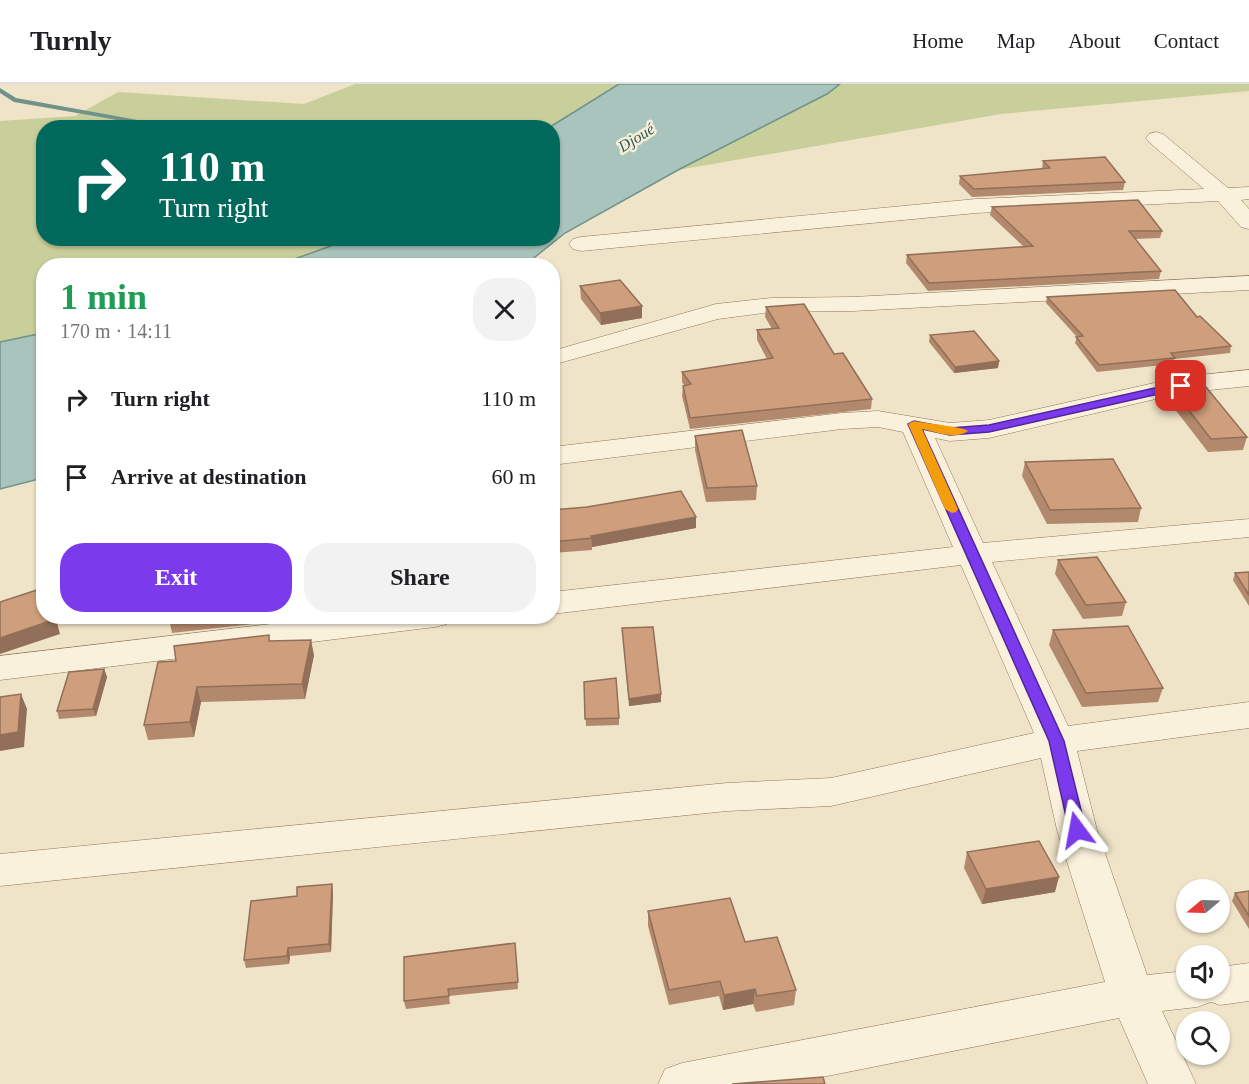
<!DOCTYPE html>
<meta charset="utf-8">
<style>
body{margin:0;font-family:Georgia,serif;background:#f2f2f2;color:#202124;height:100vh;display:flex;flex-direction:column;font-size:22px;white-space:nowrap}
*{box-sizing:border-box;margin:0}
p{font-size:20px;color:#757577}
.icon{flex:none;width:33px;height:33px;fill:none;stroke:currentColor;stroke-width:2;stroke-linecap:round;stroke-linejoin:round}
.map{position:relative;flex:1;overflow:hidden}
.side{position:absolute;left:36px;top:174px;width:524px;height:366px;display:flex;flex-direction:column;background:#fff;border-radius:24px;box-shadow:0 2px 4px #0004}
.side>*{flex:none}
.guide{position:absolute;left:36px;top:36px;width:524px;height:126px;border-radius:24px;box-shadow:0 2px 4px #0004;background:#00695c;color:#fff;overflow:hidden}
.needle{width:39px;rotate:251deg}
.buttons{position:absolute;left:1176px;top:795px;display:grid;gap:12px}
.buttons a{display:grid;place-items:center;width:54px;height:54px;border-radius:50%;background:#fff;box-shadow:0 2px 4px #0004;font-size:30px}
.pin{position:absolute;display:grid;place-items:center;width:51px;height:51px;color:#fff;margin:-26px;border-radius:12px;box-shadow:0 3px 9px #0006}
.me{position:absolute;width:66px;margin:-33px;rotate:347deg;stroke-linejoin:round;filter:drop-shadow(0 0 4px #0008)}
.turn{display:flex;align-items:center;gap:21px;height:126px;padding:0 24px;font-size:27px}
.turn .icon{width:78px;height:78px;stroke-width:2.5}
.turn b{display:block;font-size:42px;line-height:51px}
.round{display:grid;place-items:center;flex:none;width:63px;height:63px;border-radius:24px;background:#f2f2f2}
.summary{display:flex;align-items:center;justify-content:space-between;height:102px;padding:0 24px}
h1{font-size:36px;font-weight:600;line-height:45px;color:#1e9e55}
.cta{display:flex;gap:12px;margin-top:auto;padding:12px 24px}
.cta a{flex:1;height:69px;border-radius:24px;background:#7c3aed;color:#fff;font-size:24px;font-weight:600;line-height:69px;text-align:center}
.cta a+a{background:#f2f2f2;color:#202124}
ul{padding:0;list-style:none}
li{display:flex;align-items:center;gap:18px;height:78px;padding:0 24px}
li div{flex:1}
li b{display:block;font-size:22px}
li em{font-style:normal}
header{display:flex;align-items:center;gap:36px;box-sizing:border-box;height:84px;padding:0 30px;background:#fff;border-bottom:2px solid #e0e0e0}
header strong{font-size:28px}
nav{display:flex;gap:33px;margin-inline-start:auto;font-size:21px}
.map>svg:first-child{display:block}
.green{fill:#c9cf9b}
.water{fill:#a9c4bc;stroke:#6f938a;stroke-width:1.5}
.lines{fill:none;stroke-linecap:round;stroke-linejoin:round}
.stream{fill:#6f938a;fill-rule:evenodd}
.street-casing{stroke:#8d765c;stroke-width:1}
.street{fill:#faf1dc;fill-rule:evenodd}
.wall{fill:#b2896c}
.shaded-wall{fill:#916f58}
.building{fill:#cf9f7d;stroke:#916f58;stroke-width:1.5}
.route{fill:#7c3aed;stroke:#51269a;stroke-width:1.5}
.slow{fill:#f59e0b}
.labels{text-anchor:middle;stroke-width:5;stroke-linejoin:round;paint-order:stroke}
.far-water-label{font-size:16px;font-style:italic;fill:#2f5d5a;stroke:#f7eed8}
</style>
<header>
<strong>Turnly</strong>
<nav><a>Home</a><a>Map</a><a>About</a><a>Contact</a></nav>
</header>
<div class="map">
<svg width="1249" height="1000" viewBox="0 0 1249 1000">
<rect width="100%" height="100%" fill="#f0e4c8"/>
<g class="green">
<path d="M355,0h264l-69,43 -506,1v110l306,1 -72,26 -234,1 -1,67 -43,9v-221l75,-5 43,-24 186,12z"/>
<path d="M840,0h409v7l-248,23 -323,56 148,-76z"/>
</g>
<g class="water">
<path d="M619,0h221l-13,10 -149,76 -113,63 -40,32h-247l72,-26 202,-1 -2,-111z"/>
<path d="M43,249v145l-43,11v-147z"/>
</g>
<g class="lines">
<path class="stream" d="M0,4l16,10 166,30h-19l-149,-26 -14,-9z"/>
<g class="street-casing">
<g id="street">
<path d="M1156,48l7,2 65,54 21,-1v12l-8,1 8,9v20l-8,-2 -23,-26 -242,12 -395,38 -8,-2 -4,-5 4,-5 8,-2 395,-38 228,-10 -55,-47 -3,-4 3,-4z"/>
<path d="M1249,192v14l-396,21 -82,1 -53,7 -166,46v-14l164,-47 55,-6 82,-1z"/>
<path d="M1249,286v16l-68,7 -192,45 -39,3 -15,-3 48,105 266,-24v18l-257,25 76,164 181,-24v26l-172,23 20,79 50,145 39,-4v17h34v-21l29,-4v38l-29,4 -9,-3 -14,5 -35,4 34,73h-48l-29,-66 -332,66h-129l7,-15 17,-6 423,-81 -48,-152 -16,-72 -210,48 -104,5 -727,75v-32l727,-71 104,-5 203,-45 -73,-168 -409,49v-22l401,-45 -50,-115 -25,-5 -36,2 -290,36v-18l290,-34 36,-2 72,12 39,-3 192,-43z"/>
<path d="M339,532h113l-5,8 -12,3 -435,53v-24z"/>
</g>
</g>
<use href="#street" class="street"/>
</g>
<g class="wall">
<path d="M1043,77l82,21 -2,8 -151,7 -13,-13 1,-8 82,-7z"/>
<path d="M992,123l170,24 -2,7 -25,1 26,32 -2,8 -231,12 -22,-28 1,-8 117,-8 -34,-32z"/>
<path d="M580,202l62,20v12l-41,7 -20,-26z"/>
<path d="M1047,213l150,20 34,29 -1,7 -56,6 -1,5 -76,8 -22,-29 2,-6 -31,-34z"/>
<path d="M766,223l68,47 38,45 -1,10 -181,20 -8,-33 1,-10 1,-1 -2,-3v-10l85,-13 -10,-19v-10l15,-1 -7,-12z"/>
<path d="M930,251l69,26 -1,7 -44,5 -25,-31z"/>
<path d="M1170,302l77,51 -4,13 -35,2 -41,-53z"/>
<path d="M695,352l62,50 -1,14 -50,2 -11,-52z"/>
<path d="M1025,378l116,46 -3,14 -91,2 -25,-48z"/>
<path d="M552,426l144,7v11l-104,19v3l-40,3z"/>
<path d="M1058,476l68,42 -4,14 -39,3 -28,-45z"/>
<path d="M1249,488v34l-16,-26 2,-7z"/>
<path d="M169,532h103v6l-100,11 -3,-14z"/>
<path d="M622,544l39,66v8l-32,4z"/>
<path d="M1053,546l110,58 -5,14 -76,5 -33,-62z"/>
<path d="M269,551l1,6 44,14 -9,44 -104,3 -7,35 -46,3 -4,-15 32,-64z"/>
<path d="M104,585l3,8 -11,39 -37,3 -2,-8z"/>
<path d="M584,598l35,36v7l-33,1z"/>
<path d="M967,768l88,40 -73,12 -18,-36z"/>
<path d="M1249,807v38l-17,-28 3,-8z"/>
<path d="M333,808l-2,60 -41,4 -1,8 -43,4 -2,-8z"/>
<path d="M648,827l97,31 51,48 -2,15 -38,7 -3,-8 -30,6 -4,-14 -50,9 -21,-79z"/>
<path d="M515,859l3,46 -69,7 1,8 -44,5 -2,-8z"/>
</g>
<g class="shaded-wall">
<path d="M642,222v12l-41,7 -1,-12z"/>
<path d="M999,277l-1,7 -44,5 1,-6z"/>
<path d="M696,433v11l-104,19 -1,-11z"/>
<path d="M56,535l4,15 -60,20v-16z"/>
<path d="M311,556l3,15 -9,44 -3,-15z"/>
<path d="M104,585l3,8 -11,39 -3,-7z"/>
<path d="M197,603l4,15 -7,35 -4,-15z"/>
<path d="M21,610l6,15 -3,38 -24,4v-16z"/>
<path d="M661,610v8l-32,4v-7z"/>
<path d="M1059,793l-4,15 -73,12 4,-15z"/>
<path d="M332,800l1,8 -2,60 -2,-8z"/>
<path d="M288,864l2,8 -1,8 -2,-8z"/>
<path d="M755,905l-2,15 -30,6 1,-15z"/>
</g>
<g class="building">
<path d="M1105,73l20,25 -151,7 -14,-13 90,-8 -7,-7z"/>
<path d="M1138,116l24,31h-33l32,40 -232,12 -22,-28 126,-9 -41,-39z"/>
<path d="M620,196l22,26 -42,7 -20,-27z"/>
<path d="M1175,206l22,27 3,-1 31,30 -60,7 4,5 -76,7 -23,-28 7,-1 -36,-39z"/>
<path d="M804,220l30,50 9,-1 29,46 -182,19 -7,-32 8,-2 -9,-12 91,-14 -16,-28 22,-2 -13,-21z"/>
<path d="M974,247l25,30 -44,6 -25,-32z"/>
<path d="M1201,297l46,56 -36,2 -41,-53z"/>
<path d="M742,346l15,56 -50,2 -12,-52z"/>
<path d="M1113,375l28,49 -91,2 -25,-48z"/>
<path d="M681,407l15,26 -105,19 1,2 -40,4v-32l35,-3z"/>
<path d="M1097,473l29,45 -40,3 -28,-45z"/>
<path d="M1249,488v23l-14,-22z"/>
<path d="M40,505l4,6v21h11l1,3 -56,19v-36z"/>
<path d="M169,532h21l-21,3z"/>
<path d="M1128,542l35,62 -77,5 -33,-63z"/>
<path d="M653,543l8,67 -32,5 -7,-71z"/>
<path d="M269,551v6l42,-1 -9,44 -105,3 -7,35 -46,3 14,-63 18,-1 -2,-15z"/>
<path d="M104,585l-11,40 -36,2 12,-39z"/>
<path d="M616,594l3,40 -34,1 -1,-37z"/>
<path d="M21,610l-3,38 -18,3v-38z"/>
<path d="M1039,757l20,36 -73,12 -19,-37z"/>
<path d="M332,800l-3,60 -41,4 -1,8 -43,4 7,-59 46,-5v-9z"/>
<path d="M1249,807v25l-14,-23z"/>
<path d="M730,814l15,44 32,-5 19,53 -39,6 -2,-7 -31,6 -4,-14 -51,9 -21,-79z"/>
<path d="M515,859l3,39 -70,7 1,7 -45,5v-44z"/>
<path d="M823,993l2,7h-93z"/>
</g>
<path class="route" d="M1181,298l6,4 -2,2 -196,44 -39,3 -28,-6 142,312 22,89 -3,4 -6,2 -6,-2 -2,-4 -20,-89 -141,-317 6,-3 36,7 39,-3z"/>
<path class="slow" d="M914,337c9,2 50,6 54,10 -12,9 -32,1 -46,-2l36,80 -2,3 -4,1 -7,-4 -37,-85z"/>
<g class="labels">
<g class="far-water-label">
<text transform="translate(636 53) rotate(-32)" y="6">Djoué</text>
</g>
</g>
</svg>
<div class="buttons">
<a><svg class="needle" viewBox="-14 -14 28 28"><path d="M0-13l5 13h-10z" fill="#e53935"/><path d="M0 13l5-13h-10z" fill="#757577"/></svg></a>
<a><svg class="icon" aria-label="sound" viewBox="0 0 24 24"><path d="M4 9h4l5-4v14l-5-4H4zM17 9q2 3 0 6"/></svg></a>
<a><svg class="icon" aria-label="search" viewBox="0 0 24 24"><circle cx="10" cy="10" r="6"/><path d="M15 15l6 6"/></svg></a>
</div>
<div class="pin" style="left:1181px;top:302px;background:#d93025"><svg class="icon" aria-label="arrive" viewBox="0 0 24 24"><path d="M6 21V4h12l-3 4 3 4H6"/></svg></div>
<svg class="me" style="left:1077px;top:746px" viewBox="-20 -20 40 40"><path d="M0-17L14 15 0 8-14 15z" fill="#7c3aed" stroke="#fff" stroke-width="4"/></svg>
<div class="guide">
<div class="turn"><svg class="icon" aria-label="right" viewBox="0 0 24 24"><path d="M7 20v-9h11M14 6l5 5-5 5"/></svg><div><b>110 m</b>Turn right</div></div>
</div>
<section class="side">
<div class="summary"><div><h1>1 min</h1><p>170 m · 14:11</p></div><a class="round"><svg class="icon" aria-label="close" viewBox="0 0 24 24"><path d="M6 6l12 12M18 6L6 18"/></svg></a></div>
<ul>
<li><svg class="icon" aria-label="right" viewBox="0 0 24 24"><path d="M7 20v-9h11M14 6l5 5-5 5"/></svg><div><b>Turn right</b></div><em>110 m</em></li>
<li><svg class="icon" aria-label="arrive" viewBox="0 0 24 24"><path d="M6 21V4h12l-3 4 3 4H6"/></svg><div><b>Arrive at destination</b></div><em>60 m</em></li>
</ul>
<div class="cta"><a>Exit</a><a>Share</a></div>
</section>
</div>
